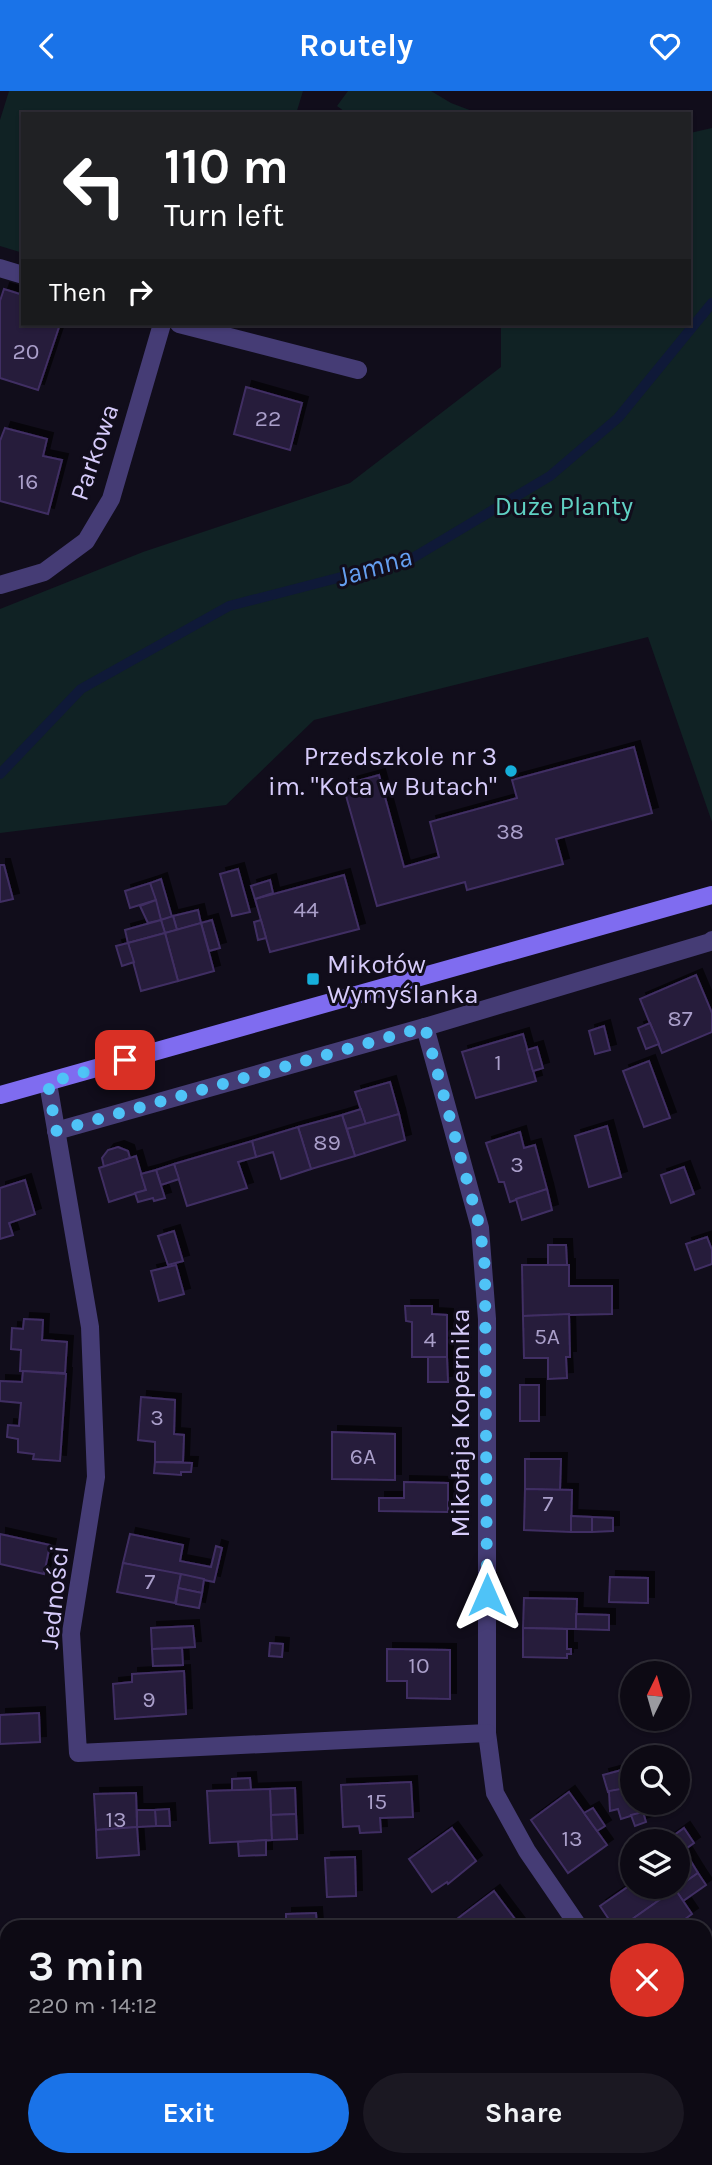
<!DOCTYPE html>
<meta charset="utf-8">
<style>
body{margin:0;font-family:Karla,sans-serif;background:#1b1822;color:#f1f3f6;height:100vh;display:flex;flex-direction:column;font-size:26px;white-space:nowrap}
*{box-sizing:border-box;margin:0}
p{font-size:23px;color:#9a9aa0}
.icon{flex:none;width:38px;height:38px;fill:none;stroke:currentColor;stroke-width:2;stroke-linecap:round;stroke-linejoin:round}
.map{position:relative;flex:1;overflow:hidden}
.panel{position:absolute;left:0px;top:1829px;width:712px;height:247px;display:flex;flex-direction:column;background:#0d0a14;border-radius:21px 21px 0 0;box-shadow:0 2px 5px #0004,0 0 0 2px #2d2b34}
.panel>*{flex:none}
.top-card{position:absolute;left:21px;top:21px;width:670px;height:214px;border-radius:0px;box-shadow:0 2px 5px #0004,0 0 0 2px #2d2b34;background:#202124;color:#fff;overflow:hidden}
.needle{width:46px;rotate:5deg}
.tools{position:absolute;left:620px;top:1570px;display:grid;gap:14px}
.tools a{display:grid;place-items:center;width:70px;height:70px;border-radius:50%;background:#0d0a14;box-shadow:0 2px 5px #0004,0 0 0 2px #2d2b34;font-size:35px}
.pin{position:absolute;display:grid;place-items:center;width:60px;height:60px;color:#fff;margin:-30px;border-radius:14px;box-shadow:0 4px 10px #0006}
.me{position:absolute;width:77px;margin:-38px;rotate:0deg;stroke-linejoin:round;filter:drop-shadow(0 0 5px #0008)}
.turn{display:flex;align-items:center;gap:24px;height:147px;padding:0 28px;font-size:32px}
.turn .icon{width:91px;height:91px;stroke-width:2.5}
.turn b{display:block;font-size:49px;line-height:60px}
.then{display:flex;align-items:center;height:66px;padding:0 28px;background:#0003;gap:14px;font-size:26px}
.round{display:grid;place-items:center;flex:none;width:74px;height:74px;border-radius:37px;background:#1b1822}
.head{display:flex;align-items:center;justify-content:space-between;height:119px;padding:0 28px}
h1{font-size:42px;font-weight:700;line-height:52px}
.button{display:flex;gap:14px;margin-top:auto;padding:14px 28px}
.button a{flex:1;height:80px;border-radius:42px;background:#1a73e8;color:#fff;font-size:28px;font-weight:700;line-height:80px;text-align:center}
.button a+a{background:#1b1822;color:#f1f3f6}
header{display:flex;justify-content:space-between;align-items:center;height:91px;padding:0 28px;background:#1a73e8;color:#fff;font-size:32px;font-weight:700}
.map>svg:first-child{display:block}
.green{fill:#102224}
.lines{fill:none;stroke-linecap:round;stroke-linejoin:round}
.stream{stroke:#0f1938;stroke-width:10}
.building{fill:#251b3a;stroke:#402f63;stroke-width:2;filter:url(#shadow)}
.street{stroke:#453c75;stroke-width:18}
.secondary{stroke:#7f6cf0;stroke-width:18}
.route{stroke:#4fc3f7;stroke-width:12;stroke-dasharray:0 21.6}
.poi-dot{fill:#16afdb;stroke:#110d1b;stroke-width:2.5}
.labels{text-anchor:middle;stroke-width:6;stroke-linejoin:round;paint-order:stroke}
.number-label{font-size:23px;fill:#aa9fca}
.street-label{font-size:26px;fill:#d6cbfa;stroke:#110d1b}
.park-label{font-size:26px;fill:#60d1c3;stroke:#110d1b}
.poi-label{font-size:26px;fill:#d6cbfa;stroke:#110d1b;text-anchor:end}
.water-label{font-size:28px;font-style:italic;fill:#649ef0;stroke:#110d1b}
</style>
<header><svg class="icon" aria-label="back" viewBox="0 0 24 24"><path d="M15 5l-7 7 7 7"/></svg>Routely<svg class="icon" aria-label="heart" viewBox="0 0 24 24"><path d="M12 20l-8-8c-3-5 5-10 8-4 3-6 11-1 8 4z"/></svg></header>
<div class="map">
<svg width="712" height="2074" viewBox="0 0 712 2074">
<defs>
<filter id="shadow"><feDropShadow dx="6" dy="-6" stdDeviation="0" flood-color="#0009"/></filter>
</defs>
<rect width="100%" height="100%" fill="#110d1b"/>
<g class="green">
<path d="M9,0h294l-7,23h-273v139l-23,-7v-126z"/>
<path d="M348,0h83l20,12 29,11h-132l-11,-8z"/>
<path d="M712,37v694l-64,-185 -334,83 -88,85 -226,28v-224l143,-57 207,-69 151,-116v-43h189v-191z"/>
</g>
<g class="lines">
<path class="stream" d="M0,683l81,-85 148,-83 182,-47 139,-83 68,-58 94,-115"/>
</g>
<g class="building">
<path d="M4,198l19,6v29h37l-22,66 -38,-12v-77z"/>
<path d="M246,296l56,16 -12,47 -56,-16z"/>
<path d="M5,337l42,11 -4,17 19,4 -14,54 -48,-13v-60z"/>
<path d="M634,656l18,66 -96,26 7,25 -96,26 -2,-8 -88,24 -34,-121 36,-10 25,92 35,-10 -9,-35 87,-24 -5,-18z"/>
<path d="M0,774h4l9,34 -13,3z"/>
<path d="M238,778l12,43 -18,4 -12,-42z"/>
<path d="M344,784l15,54 -89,23 -15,-53z"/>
<path d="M161,788l11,38 -11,3 -11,-37z"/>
<path d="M270,789l3,13 -18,6 -4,-13z"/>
<path d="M150,792l6,17 -26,8 -5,-17z"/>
<path d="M156,809l5,20 -13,3 -8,-17z"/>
<path d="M198,819l3,13 -24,7 -4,-14z"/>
<path d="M173,825l4,14 -12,3 -4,-13z"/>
<path d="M161,829l4,13 -37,10 -3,-13z"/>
<path d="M212,829l8,28 -11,3 -8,-28z"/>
<path d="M261,829l5,18 -8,2 -4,-18z"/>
<path d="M201,832l13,48 -36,10 -13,-48z"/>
<path d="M165,842l13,48 -37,10 -13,-48z"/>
<path d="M128,852l6,19 -12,4 -6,-20z"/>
<path d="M696,884l16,38v19l-50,21 -22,-54z"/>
<path d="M650,932l9,21 -13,5 -8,-21z"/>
<path d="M604,935l6,24 -15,4 -6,-23z"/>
<path d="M523,943l13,47 -60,17 -14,-46z"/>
<path d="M537,956l6,21 -10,3 -6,-21z"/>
<path d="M649,970l21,57 -26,9 -21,-56z"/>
<path d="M390,991l9,32 -33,11 -11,-33z"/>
<path d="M361,1018l5,16 -19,4 -5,-14z"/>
<path d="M399,1023l6,26 -50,16 -8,-27z"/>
<path d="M342,1024l13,41 -44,13 -13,-42z"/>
<path d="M607,1035l14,51 -32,10 -14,-51z"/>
<path d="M298,1036l13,42 -30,10 -8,-27 -17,5 -4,-16z"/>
<path d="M520,1041l4,16 11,-3 12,44 -37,13 -6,-20h-5l-13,-39z"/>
<path d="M252,1050l4,16 -18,5 9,26 -60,18 -13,-42z"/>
<path d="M118,1056l10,4 2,7 -26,9 -2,-9 6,-8z"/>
<path d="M136,1065l10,34 -37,12 -10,-34z"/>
<path d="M174,1073l5,15 -18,6 -5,-15z"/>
<path d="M684,1076l10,27 -23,9 -10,-28z"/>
<path d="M156,1079l9,28 -11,3 -1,-3 -15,4 -3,-9 11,-3 -5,-16z"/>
<path d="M25,1089l10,34 -26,9 4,12 -13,4v-51z"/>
<path d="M547,1098l5,21 -30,10 -6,-21z"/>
<path d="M174,1140l9,30 -15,4 -10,-29z"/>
<path d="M707,1146l5,13v14l-17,6 -9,-26z"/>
<path d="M548,1154h18l1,20h-19z"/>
<path d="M176,1174l8,29 -25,7 -8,-30z"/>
<path d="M522,1174h47v21h43v28l-89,2z"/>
<path d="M405,1215h27v8l15,1v42h-35v-35l-6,-1z"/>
<path d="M569,1223l1,43h-4l1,21 -19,1v-21h-24l-1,-42z"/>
<path d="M24,1228l19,1 -1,20 25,2 -2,31 -45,-2 1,-21 -10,-1 1,-21 11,1z"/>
<path d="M428,1266h19l1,25h-20z"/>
<path d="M23,1280l43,3 -6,87 -27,-2 1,-5 -16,-2v-13l-11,-2 1,-12 11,1 2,-23 -21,-2v-20l22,1z"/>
<rect x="520" y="1294" width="19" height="36"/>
<path d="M141,1306l34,3 -1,34 10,1 -1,27h-28v-20l-17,-2z"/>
<path d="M332,1341l63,2v46l-63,-1z"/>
<path d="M525,1368h36l-1,31 -35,-1z"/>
<path d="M155,1371l37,1 -1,9h-10v3l-27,-2z"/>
<path d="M404,1391l44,1v29l-69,-1v-13h25z"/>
<path d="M525,1398l47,1 -1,42 -47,-2z"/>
<path d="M571,1425l21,1v15h-21z"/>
<path d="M592,1426l21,1v13l-21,1z"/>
<path d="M0,1443l50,11 -6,29 -44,-10z"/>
<path d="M130,1443l53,11 -3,16 31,6 5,-21 6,2 -8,34 -91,-19z"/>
<path d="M123,1472l58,11 -6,29 -58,-11z"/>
<path d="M181,1483l23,5 -2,14 -24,-5z"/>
<path d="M610,1486l38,1v25l-39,-1z"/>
<path d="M178,1497l24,5 -3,15 -23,-4z"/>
<path d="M524,1507l53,1 -1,30 -53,-1z"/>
<path d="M576,1523l33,1v15l-33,-1z"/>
<path d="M193,1535l2,21 -43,2 -1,-21z"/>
<path d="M523,1537l44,1v20h4v5h-4v4l-44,-1z"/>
<path d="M270,1552l13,1 -1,13 -13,-1z"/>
<path d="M182,1557l1,17 -30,1 -1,-17z"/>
<path d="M387,1558l63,1v49l-43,-1v-17h-20z"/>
<path d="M184,1580l2,43 -71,5 -2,-35 19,-2v-8z"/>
<path d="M39,1622l1,29 -40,2v-29z"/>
<path d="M629,1677l3,19 -24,5 -5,-17z"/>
<path d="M250,1687l1,12 -19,1v-12z"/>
<path d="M411,1691l2,35 -33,1 1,14 -21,1 -1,-7 -16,1 -2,-42z"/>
<path d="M632,1696v16h8l3,9 -22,7 -3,-10 -8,2 -1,-20z"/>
<path d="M295,1697l1,26 -25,1 -1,-26z"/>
<path d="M270,1698l2,51 -62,3 -3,-52z"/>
<path d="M569,1701l38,53 -39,28 -37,-53z"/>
<path d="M136,1702l1,34 -41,3 -2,-36z"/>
<path d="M593,1717l12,18 -8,5 -13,-18z"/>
<path d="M169,1718l1,17h-14l-1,-16z"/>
<path d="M137,1719h18l1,16 -19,1z"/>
<path d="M643,1721l3,10 -11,4 -4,-11z"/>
<path d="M296,1723l1,25 -25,1 -1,-25z"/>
<path d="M137,1736l2,28 -42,3 -1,-28z"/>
<path d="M452,1737l24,33 -28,23 -1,-2 -15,10 -23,-33z"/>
<path d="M684,1737l10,15 -17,12v-14h-11z"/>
<path d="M266,1749v15l-27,1 -1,-14z"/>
<path d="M684,1759l14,23 -23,16 -2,-2h4v-32z"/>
<path d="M355,1766l1,39 -29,1 -2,-39z"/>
<path d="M698,1782l8,12 -23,16 -8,-12z"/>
<path d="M632,1793v3h41l2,2 -54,38h-7l-14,-21z"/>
<path d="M675,1798l17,25 -18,13h-53z"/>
<path d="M494,1800l27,36h-59l-5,-8z"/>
<path d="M316,1822l1,14h-31v-13z"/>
<path d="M0,1868l7,1v49l-7,-1z"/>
<path d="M663,2068h24l4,6h-36z"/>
</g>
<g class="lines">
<g class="street">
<path d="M0,177l23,7"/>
<path d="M179,233l179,46"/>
<path d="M0,494l44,-13 42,-31 25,-42 51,-175"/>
<path d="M425,936l55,201 7,91v414l8,60 32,58 52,76"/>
<path d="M48,992l42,244 6,150 -25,156 7,120 409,-20"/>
<path d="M56,1040l369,-104 285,-85 2,-2"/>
<path d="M705,2020l7,10"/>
</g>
<path class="secondary" d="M0,1004l712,-200"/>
</g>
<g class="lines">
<path class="route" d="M125,969l-77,23 8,48 369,-104 55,201 5,40 2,327"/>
</g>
<g class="poi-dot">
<circle cx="511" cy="680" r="7"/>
<rect x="306" y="881" width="14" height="14" rx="3.5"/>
</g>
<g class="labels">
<g class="number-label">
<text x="26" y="268">20</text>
<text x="268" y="335">22</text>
<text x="28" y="398">16</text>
<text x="510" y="748">38</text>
<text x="306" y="826">44</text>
<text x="680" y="935">87</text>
<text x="498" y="979">1</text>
<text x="327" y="1059">89</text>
<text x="517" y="1081">3</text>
<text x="547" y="1253">5A</text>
<text x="430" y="1256">4</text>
<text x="157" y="1334">3</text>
<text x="363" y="1373">6A</text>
<text x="548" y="1420">7</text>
<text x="150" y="1498">7</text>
<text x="419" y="1582">10</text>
<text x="149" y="1616">9</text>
<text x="377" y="1718">15</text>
<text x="116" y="1736">13</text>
<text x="572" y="1755">13</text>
</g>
<g class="street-label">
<text transform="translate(94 361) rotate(-71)" y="9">Parkowa</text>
<text transform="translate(460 1332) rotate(-90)" y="9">Mikołaja Kopernika</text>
<text transform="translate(54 1506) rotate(-84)" y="9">Jedności</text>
</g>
<g class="park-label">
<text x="564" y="424">Duże Planty</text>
</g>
<g class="poi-label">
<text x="497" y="674">Przedszkole nr 3<tspan x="497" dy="30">im. "Kota w Butach"</tspan></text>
<text x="327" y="882" text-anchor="start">Mikołów<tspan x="327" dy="30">Wymyślanka</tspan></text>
</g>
<g class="water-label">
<text transform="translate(374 475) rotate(-17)" y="10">Jamna</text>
</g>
</g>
</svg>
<div class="tools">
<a><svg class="needle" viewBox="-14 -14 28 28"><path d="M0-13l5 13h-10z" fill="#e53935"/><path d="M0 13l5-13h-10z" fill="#9a9aa0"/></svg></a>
<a><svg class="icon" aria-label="search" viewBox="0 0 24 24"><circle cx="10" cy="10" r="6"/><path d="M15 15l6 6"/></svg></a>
<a><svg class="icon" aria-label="layers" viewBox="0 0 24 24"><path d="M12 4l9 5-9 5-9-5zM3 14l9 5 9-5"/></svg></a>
</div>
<div class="pin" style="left:125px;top:969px;background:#d93025"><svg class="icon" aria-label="arrive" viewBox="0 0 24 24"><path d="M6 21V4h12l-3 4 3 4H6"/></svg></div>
<svg class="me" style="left:487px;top:1504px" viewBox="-20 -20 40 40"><path d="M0-17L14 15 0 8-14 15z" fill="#4fc3f7" stroke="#fff" stroke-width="4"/></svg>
<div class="top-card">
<div class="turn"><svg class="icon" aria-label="left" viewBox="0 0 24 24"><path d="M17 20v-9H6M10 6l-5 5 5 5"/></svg><div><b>110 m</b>Turn left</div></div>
<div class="then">Then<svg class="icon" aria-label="right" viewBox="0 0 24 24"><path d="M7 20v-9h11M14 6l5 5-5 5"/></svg></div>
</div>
<section class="panel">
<div class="head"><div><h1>3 min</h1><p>220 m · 14:12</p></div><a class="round" style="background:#d93025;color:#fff"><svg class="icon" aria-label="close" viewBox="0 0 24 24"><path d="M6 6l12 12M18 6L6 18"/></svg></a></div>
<div class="button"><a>Exit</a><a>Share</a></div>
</section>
</div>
